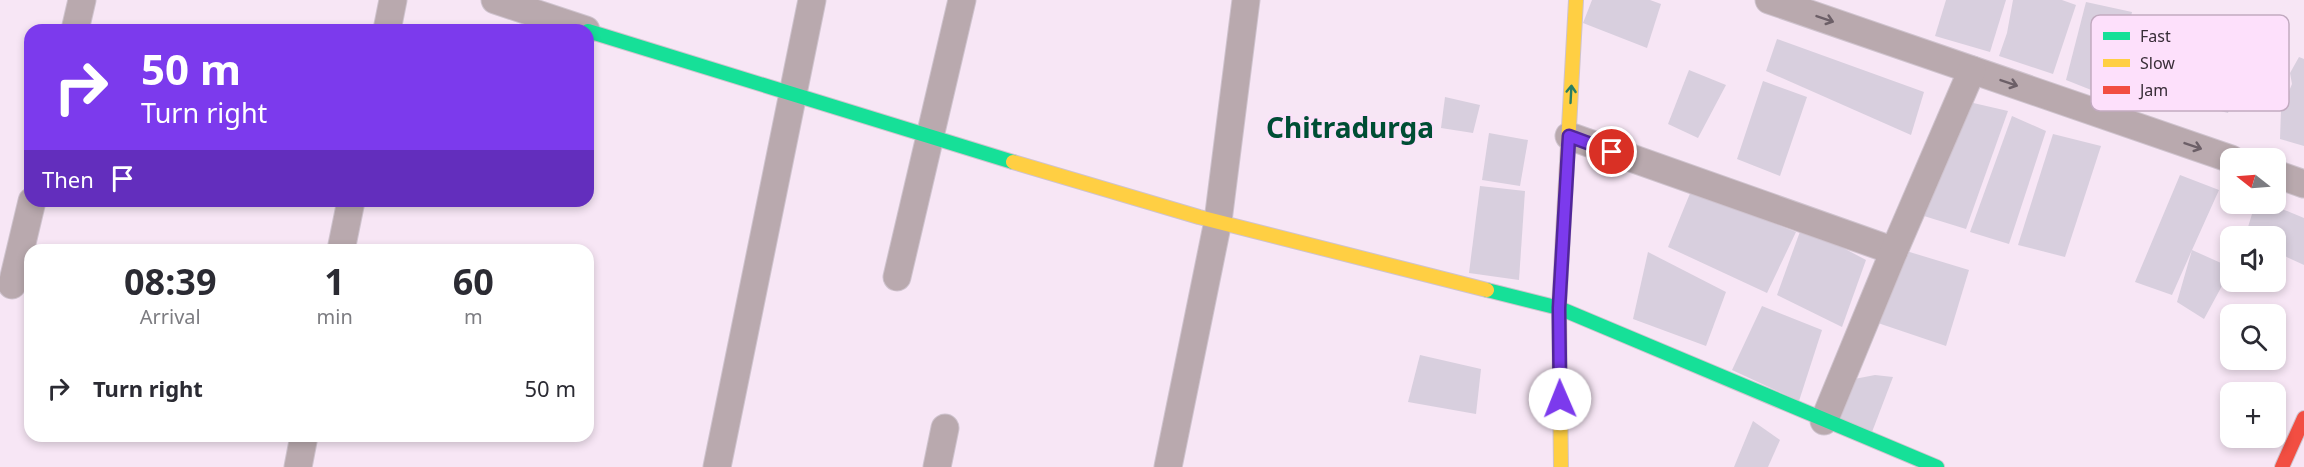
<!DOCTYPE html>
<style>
body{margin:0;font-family:"Noto Sans",sans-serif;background:#f7f7f7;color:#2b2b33;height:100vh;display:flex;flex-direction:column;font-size:22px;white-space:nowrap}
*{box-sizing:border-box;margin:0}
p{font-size:20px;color:#7c7c81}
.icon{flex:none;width:33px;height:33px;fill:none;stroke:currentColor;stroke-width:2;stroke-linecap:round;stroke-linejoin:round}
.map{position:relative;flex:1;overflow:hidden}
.panel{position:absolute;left:24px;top:244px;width:570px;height:198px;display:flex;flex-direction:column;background:#fff;border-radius:18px;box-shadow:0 3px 9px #0003}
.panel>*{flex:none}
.hud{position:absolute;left:24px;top:24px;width:570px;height:183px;border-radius:18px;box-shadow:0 3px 9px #0003;background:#7c3aed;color:#fff;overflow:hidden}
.needle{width:39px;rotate:287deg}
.tools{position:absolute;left:2220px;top:148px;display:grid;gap:12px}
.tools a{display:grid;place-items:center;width:66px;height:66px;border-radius:12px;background:#fff;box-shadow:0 3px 9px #0003;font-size:30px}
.pin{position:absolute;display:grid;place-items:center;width:51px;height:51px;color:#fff;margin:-26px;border:3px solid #fff;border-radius:50%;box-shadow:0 2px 6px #0007}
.me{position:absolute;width:66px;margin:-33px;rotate:359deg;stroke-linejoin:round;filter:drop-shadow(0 0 4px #0008)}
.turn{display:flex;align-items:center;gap:21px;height:126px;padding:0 18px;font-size:27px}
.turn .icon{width:78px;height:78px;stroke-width:2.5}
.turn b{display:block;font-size:42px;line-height:51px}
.then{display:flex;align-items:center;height:57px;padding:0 18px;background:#0003;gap:12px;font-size:22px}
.eta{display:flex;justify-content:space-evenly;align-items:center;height:102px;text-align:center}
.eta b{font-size:36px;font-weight:700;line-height:42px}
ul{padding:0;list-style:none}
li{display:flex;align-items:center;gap:18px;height:84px;padding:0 18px}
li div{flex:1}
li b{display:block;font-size:22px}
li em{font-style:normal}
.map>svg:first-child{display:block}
.building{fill:#d8cfde}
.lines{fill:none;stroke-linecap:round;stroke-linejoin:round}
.street-casing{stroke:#cfc3ce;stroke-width:29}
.fast-casing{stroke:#cfc3ce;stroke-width:16}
.slow-casing{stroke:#cfc3ce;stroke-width:16}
.jam-casing{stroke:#cfc3ce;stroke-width:16}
.street{stroke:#b9a9ae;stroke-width:27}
.fast{stroke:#16e098;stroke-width:14}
.slow{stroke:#ffcf43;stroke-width:14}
.jam{stroke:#f24e42;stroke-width:14}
.oneway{stroke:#6c5f67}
.oneway2{stroke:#297e63}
.route-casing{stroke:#51269a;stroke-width:15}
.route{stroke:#7c3aed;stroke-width:10}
.labels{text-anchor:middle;stroke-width:4.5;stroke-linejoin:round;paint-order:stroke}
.town-label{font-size:28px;font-weight:bold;fill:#004d35;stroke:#fde0fb}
.key{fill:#fde0fb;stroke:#c2aac0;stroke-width:1.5}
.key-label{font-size:16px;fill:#382d37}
</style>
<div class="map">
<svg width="2304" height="467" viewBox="0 0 2304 467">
<rect width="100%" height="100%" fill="#f7e6f5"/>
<g class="building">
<path d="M1592,0h58l11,4 -14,44 -64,-25z"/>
<path d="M1946,0h60l-16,52 -55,-16z"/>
<path d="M2013,0h49l14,5 -23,69 -54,-18 8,-23z"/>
<path d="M2086,2l46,10 -18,87 -48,-19z"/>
<path d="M2198,25l56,12 -26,76 -52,-14z"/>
<path d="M1777,39l147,53 -13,43 -145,-64z"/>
<path d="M2299,57l5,2v87l-24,-7 1,-29 11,-26 -2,-11z"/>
<path d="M1689,70l37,15 -28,53 -30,-14z"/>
<path d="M1763,81l44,16 -27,79 -43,-17z"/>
<path d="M1445,97l35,8 -7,28 -32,-5z"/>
<path d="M1956,99l52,12 -42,118 -55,-17z"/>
<path d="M2012,116l34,15 -37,113 -39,-12z"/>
<path d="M1489,133l39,7 -8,46 -38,-6z"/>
<path d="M2053,134l48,12 -36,111 -47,-12z"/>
<path d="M2180,175l39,15 -27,60 38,17v4l-26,48 -27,-17 15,-52 -20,45 -37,-13z"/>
<path d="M1480,186l45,5 -6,89 -50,-7z"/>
<path d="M1691,191l105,41 -29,61 -99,-46z"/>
<path d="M2255,204h15l34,14v47l-28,-13v-15h-31z"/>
<path d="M1802,226l64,34 -24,67 -65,-32z"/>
<path d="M1903,250l66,20 -23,76 -71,-24z"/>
<path d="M1648,252l78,40 -20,54 -73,-27z"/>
<path d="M1762,306l60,24 -23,71 -67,-31z"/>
<path d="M1420,355l61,14 -5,45 -68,-12z"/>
<path d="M1875,375l18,2 -21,55 -46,-15 18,-36z"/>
<path d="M1753,421l27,19 -12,27h-34z"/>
</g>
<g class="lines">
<g class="street-casing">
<g id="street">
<path d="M495,0l91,30"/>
<path d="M1769,0l462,159"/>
<path d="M75,30l7,-30"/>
<path d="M387,30l6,-30"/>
<path d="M1569,136l325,115"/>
<path d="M2276,174l28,10"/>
<path d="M341,250l10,-49"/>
<path d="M897,277l65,-277"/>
<path d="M12,285l20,-84"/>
<path d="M1824,421l70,-170 78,-181"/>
<path d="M298,467l6,-31"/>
<path d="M717,467l95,-467"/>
<path d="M937,467l8,-39"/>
<path d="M1168,467l50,-246 28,-221"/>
</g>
</g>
<g class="fast-casing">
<g id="fast">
<path d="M588,31l425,131"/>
<path d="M1487,290l72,18 378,159"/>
</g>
</g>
<g class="slow-casing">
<g id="slow">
<path d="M1013,162l186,55 288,73"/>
<path d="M1561,467l-2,-159 17,-308"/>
</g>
</g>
<g class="jam-casing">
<path id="jam" d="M2282,467l22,-49"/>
</g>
<use href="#street" class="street"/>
<use href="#fast" class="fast"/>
<use href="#slow" class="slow"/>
<use href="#jam" class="jam"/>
</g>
<defs><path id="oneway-shaft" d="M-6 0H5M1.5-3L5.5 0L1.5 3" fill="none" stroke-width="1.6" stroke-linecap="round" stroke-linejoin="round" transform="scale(1.5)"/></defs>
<g class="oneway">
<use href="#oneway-shaft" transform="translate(1825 19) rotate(19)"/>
<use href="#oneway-shaft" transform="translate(2009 83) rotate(19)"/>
<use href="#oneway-shaft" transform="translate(2193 146) rotate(19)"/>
</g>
<use class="oneway2" href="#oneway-shaft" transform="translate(1571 94) rotate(-87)"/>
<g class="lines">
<g class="route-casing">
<path id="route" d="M1560,399l-1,-91 10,-172 43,16"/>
</g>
<use href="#route" class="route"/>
</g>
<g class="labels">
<g class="town-label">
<text x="1350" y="138">Chitradurga</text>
</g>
</g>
<rect x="2091" y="15" width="198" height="96" rx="9" class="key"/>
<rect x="2103" y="32" width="27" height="8" fill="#16e098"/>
<rect x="2103" y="59" width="27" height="8" fill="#ffcf43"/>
<rect x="2103" y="86" width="27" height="8" fill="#f24e42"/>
<g class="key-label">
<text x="2140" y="42">Fast</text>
<text x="2140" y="69">Slow</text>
<text x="2140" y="96">Jam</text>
</g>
</svg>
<div class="tools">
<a><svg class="needle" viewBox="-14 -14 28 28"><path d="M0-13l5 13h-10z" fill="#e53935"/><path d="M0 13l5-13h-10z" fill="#7c7c81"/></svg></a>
<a><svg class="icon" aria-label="sound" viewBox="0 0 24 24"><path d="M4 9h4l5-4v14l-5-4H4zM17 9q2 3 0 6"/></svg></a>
<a><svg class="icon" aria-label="search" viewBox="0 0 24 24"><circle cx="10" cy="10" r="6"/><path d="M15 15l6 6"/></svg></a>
<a>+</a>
</div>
<div class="pin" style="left:1612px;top:152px;background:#d93025"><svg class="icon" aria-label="arrive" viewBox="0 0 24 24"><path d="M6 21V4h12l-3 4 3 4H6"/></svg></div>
<svg class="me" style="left:1560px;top:399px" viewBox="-20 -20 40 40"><circle r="19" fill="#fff"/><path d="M0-13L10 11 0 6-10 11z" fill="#7c3aed"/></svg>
<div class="hud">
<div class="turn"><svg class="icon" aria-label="right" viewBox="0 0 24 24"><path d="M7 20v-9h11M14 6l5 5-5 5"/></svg><div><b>50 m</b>Turn right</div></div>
<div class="then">Then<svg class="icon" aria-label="arrive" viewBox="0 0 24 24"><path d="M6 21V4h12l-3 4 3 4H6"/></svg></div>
</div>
<section class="panel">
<div class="eta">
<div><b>08:39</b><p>Arrival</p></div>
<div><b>1</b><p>min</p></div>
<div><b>60</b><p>m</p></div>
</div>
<ul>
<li><svg class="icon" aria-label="right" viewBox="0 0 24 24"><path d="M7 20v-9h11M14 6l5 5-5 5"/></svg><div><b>Turn right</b></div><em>50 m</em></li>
</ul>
</section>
</div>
